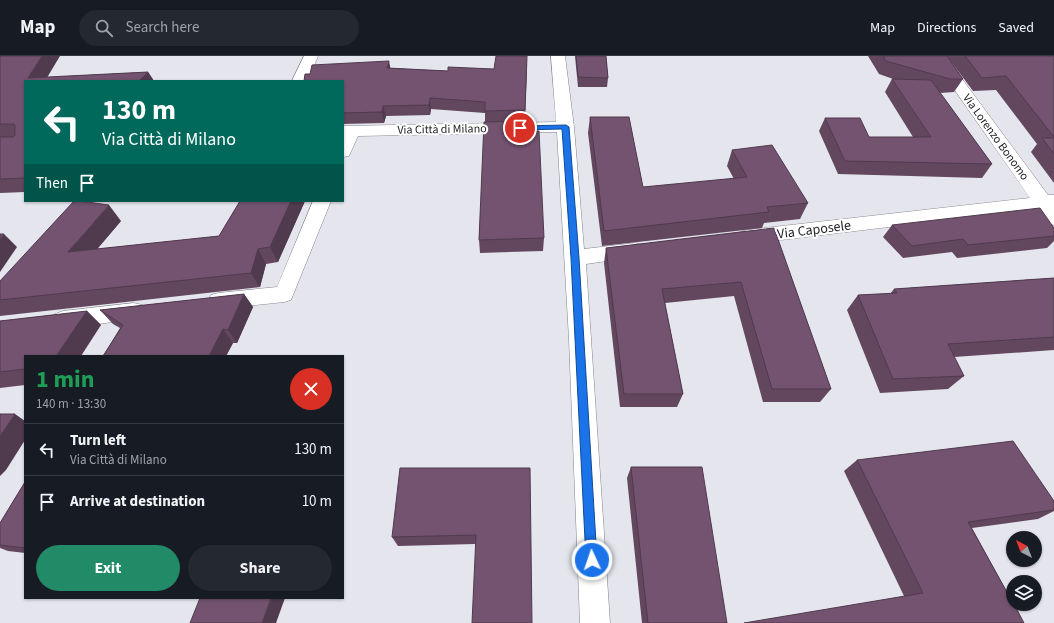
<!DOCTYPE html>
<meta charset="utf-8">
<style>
body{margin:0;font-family:"Source Sans 3",sans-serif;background:#242831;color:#f1f3f6;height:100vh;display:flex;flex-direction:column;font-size:15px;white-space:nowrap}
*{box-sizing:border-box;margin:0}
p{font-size:13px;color:#9ea1a6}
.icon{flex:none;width:22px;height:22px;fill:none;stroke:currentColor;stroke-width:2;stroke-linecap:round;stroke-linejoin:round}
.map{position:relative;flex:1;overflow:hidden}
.drawer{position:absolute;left:24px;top:299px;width:320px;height:244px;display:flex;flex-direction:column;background:#171b24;border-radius:0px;box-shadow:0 1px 3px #0004}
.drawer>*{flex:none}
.hud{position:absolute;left:24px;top:24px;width:320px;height:122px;border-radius:0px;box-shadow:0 1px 3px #0004;background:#00695c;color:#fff;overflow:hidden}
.needle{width:26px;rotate:318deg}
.tools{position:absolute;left:1006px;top:475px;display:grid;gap:8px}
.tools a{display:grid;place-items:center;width:36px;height:36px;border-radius:50%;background:#171b24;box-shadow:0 1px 3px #0004;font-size:20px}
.pin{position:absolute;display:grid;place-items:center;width:34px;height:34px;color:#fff;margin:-17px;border:2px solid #fff;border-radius:50%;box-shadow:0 1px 4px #0007}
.me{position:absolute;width:44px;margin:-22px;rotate:357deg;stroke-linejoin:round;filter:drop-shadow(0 0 3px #0008)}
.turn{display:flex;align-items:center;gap:14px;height:84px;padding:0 12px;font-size:18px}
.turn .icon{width:52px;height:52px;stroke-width:2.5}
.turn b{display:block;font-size:28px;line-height:34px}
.then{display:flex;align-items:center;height:38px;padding:0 12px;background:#0003;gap:8px;font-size:15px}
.round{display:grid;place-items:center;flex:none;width:42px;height:42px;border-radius:21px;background:#242831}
.head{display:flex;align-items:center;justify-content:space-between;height:68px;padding:0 12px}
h1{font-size:24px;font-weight:700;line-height:30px;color:#1e9e55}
.primary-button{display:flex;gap:8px;margin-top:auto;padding:8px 12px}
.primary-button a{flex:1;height:46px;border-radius:24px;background:#218a66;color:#fff;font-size:16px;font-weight:700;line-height:46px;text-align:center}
.primary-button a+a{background:#242831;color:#f1f3f6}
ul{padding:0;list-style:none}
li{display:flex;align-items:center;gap:12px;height:52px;padding:0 12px;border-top:1px solid #363941}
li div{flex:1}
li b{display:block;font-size:15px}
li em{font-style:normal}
header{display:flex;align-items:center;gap:24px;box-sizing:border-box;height:56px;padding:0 20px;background:#171b24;border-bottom:1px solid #363941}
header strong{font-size:19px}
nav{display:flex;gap:22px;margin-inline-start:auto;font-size:14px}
.search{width:280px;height:36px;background:#242831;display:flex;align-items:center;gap:10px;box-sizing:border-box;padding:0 14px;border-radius:22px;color:#9ea1a6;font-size:15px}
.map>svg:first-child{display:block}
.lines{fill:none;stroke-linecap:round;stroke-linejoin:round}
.minor-casing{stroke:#82838a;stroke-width:1}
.minor{fill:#fff;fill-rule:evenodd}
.wall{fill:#63475f}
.shaded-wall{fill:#503a4e}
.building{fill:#73536f;stroke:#503a4e}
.route{fill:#1a73e8;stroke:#114b97}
.labels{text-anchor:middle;stroke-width:4;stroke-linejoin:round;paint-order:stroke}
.far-street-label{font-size:12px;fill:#242528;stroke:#fff}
.street-label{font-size:14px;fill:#242528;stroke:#fff}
</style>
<header>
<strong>Map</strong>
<div class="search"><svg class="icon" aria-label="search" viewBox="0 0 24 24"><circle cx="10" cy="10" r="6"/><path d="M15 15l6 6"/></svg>Search here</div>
<nav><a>Map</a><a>Directions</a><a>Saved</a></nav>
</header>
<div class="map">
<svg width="1054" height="567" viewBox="0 0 1054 567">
<rect width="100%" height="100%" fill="#e4e5ed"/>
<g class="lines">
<g class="minor-casing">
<g id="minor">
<path d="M304,0h14l-10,25h-16z"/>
<path d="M551,0h14l9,71 10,122 51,-6 7,2 3,5 -3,5 -7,2 -49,7 24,359h-30l-11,-284 -12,-207 -199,4 -9,20 -6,1v-31l213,-4z"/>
<path d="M931,0h14l103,139h6v30l-7,-2 -9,-14 -291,35 -7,-2 -3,-5 3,-5 7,-2 283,-32z"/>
<path d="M313,145h18l-40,99 -7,2 -66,7 -7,-2 -3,-6 3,-6 7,-2 59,-6z"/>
<path d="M134,247l8,2 3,6 -3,6 -8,2 -71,10 -8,-3 -3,-6 3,-6 8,-3z"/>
</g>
</g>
<use href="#minor" class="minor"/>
</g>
<g class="wall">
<path d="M0,0l48,21 100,-5 6,9h-129v111l-25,1z"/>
<path d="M575,0h31l2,22 -1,9h-29z"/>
<path d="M868,0h79l16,23 -9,13 -14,1 52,71 -10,14 -144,-4 -19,-43 6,-13 44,19h44l-28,-45 7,-13 4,1 -17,-6z"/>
<path d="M947,0h107v127l-23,-31 6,-8 -41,-54 -23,1z"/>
<path d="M527,8l-3,67 20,107 -1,13 -63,2 -1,-13 6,-118v-9l-54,-4 -1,6 -44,1 -2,7 -41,1v-43l-33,-7 80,-6 58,3 46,-2z"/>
<path d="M590,61l53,70 91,-8 -7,-13 5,-16 76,53 -8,16 -36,4 -2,5 -160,18 -14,-113z"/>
<path d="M240,145h65l-27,61 -12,2 -6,23 -260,29v-35l121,-60 -24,28 122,-13z"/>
<path d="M892,169l162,3v13l-7,7 -90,10 -5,-6 -49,6 -20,-21z"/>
<path d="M774,172l57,161 -11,13h-57l-29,-106 -69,7 18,91 -6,13h-57l-16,-144 2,-15z"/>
<path d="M1054,222v72l-100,7 10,19 -16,13 -68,4 -33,-83 11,-15 32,-1 4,-5z"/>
<path d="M244,238l9,13 -16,36h-4l-7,13h-123l17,-28 -7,-4 -13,-14z"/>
<path d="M87,255l14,14 -76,31v29l-25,3v-67z"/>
<path d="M857,404l197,41v10l-16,8 -66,9 41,75 -109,-7 -60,-125z"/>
<path d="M631,411l96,156h-85l-15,-145z"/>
<path d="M530,412l-55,76 -77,2 -6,-9z"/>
<path d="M25,426v71l-17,-2 -8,-3v-25z"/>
</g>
<g class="shaded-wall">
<path d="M42,0h18l-15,25 -17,-3z"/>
<path d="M527,0v8l-2,57v-11z"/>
<path d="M389,5l2,10 -4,-3z"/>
<path d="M148,16l6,9h-15z"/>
<path d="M430,42l1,11 -1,6 -1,-10z"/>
<path d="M383,50l3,10 -2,7 -2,-11z"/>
<path d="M291,145h14l-27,61 -8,-15z"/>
<path d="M109,149l12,16 -39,46 -14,-15z"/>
<path d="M4,178l13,13 -17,25v-32z"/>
<path d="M258,193l8,15 -6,23 -9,-14z"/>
<path d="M244,238l9,13 -16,36 -9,-13z"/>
<path d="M87,255l14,14 -20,31h-25z"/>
<path d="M223,273l10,14 -7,13h-17z"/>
<path d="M15,358l10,7v19l-19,30 -6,6v-40z"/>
<path d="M271,542h14l-9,25h-14z"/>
</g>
<g class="building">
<path d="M0,0h42l-14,22 120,-6 -9,9h-114v97l-25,1v-42h13l2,-2v-10l-1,-1h-14z"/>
<path d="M496,0h31l-2,54 -40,1v-9l-55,-4 -1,7 -46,1 -1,6 -39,1v-32h-39l1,-7h5l2,-9 77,-4 -2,7 61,3v-4l46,2z"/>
<path d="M576,0h30l2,22 -30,-1z"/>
<path d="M883,0h64l16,23h-13l-64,-18z"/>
<path d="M965,0h89v81l-48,-61 -24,2z"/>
<path d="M892,23l39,1 61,84 -147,-3 -20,-43h35l9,19h62z"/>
<path d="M590,61h39l14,70 104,-10 -15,-27 40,-5 36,58 -41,4 2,5 -165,19z"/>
<path d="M524,65v10h15l5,107 -65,2 5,-118z"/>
<path d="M1042,82h12v16z"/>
<path d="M74,145h6l29,4 -41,47 151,-16 21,-35h51l-21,46 -12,2 -7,24 -251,27v-19z"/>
<path d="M1040,152l14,20v8l-86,9 -5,-6 -51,7 -20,-21z"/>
<path d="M774,172l57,161h-59l-31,-107 -79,7 21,105h-59l-18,-146z"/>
<path d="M0,178h4l-4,6z"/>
<path d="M1054,222v59l-106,7 16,32 -71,3 -35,-84 39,-2 -3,-4z"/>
<path d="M244,238l-16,36 -5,-1 -14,27h-106l20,-31 -23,-15z"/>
<path d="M87,255l-31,45h-31v13l-25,3v-51z"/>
<path d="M0,358h15l-15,22z"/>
<path d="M1013,385l41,60v9l-86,12 45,81v1h1l10,19h-280l179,-30 -66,-133z"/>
<path d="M631,411h71l25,156h-79z"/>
<path d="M400,412h130l2,155h-60l4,-88 -84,2z"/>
<path d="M25,426v66l-25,-3v-22z"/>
<path d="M200,542h71l-9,25h-72z"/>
</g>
<path class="route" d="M566,69l3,2 10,131 18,302 -1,4 -4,1 -4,-1 -2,-4 -15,-302 -9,-129 -42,1 -4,-2 4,-2z"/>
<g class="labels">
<g class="far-street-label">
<text transform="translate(442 73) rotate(-1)" y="4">Via Città di Milano</text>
<text transform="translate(996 81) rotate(54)" y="4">Via Lorenzo Bonomo</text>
</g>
<g class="street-label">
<text transform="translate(814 173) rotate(-7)" y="5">Via Caposele</text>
</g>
</g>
</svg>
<div class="tools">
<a><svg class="needle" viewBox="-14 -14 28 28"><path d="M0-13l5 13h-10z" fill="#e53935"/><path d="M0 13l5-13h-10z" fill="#9ea1a6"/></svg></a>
<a><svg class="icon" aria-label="layers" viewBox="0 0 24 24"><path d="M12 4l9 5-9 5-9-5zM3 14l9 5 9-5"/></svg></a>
</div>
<div class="pin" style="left:520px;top:72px;background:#d93025"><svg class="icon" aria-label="arrive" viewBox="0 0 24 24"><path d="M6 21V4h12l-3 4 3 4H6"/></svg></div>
<svg class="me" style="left:592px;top:504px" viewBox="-20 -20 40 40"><circle r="17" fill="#1a73e8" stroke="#fff" stroke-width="3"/><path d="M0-11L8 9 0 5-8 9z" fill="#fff"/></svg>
<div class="hud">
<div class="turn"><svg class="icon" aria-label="left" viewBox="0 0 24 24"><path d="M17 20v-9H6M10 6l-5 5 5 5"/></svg><div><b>130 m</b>Via Città di Milano</div></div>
<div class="then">Then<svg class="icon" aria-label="arrive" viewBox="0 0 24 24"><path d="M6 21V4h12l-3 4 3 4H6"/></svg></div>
</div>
<section class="drawer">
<div class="head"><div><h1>1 min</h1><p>140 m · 13:30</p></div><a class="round" style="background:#d93025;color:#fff"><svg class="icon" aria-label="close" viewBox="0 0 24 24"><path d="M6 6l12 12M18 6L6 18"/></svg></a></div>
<ul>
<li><svg class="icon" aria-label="left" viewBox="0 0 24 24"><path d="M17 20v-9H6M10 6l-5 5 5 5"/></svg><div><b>Turn left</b><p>Via Città di Milano</p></div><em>130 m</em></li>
<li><svg class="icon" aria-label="arrive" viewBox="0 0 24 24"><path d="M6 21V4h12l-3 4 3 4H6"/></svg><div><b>Arrive at destination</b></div><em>10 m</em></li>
</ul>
<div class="primary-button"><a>Exit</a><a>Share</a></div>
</section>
</div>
